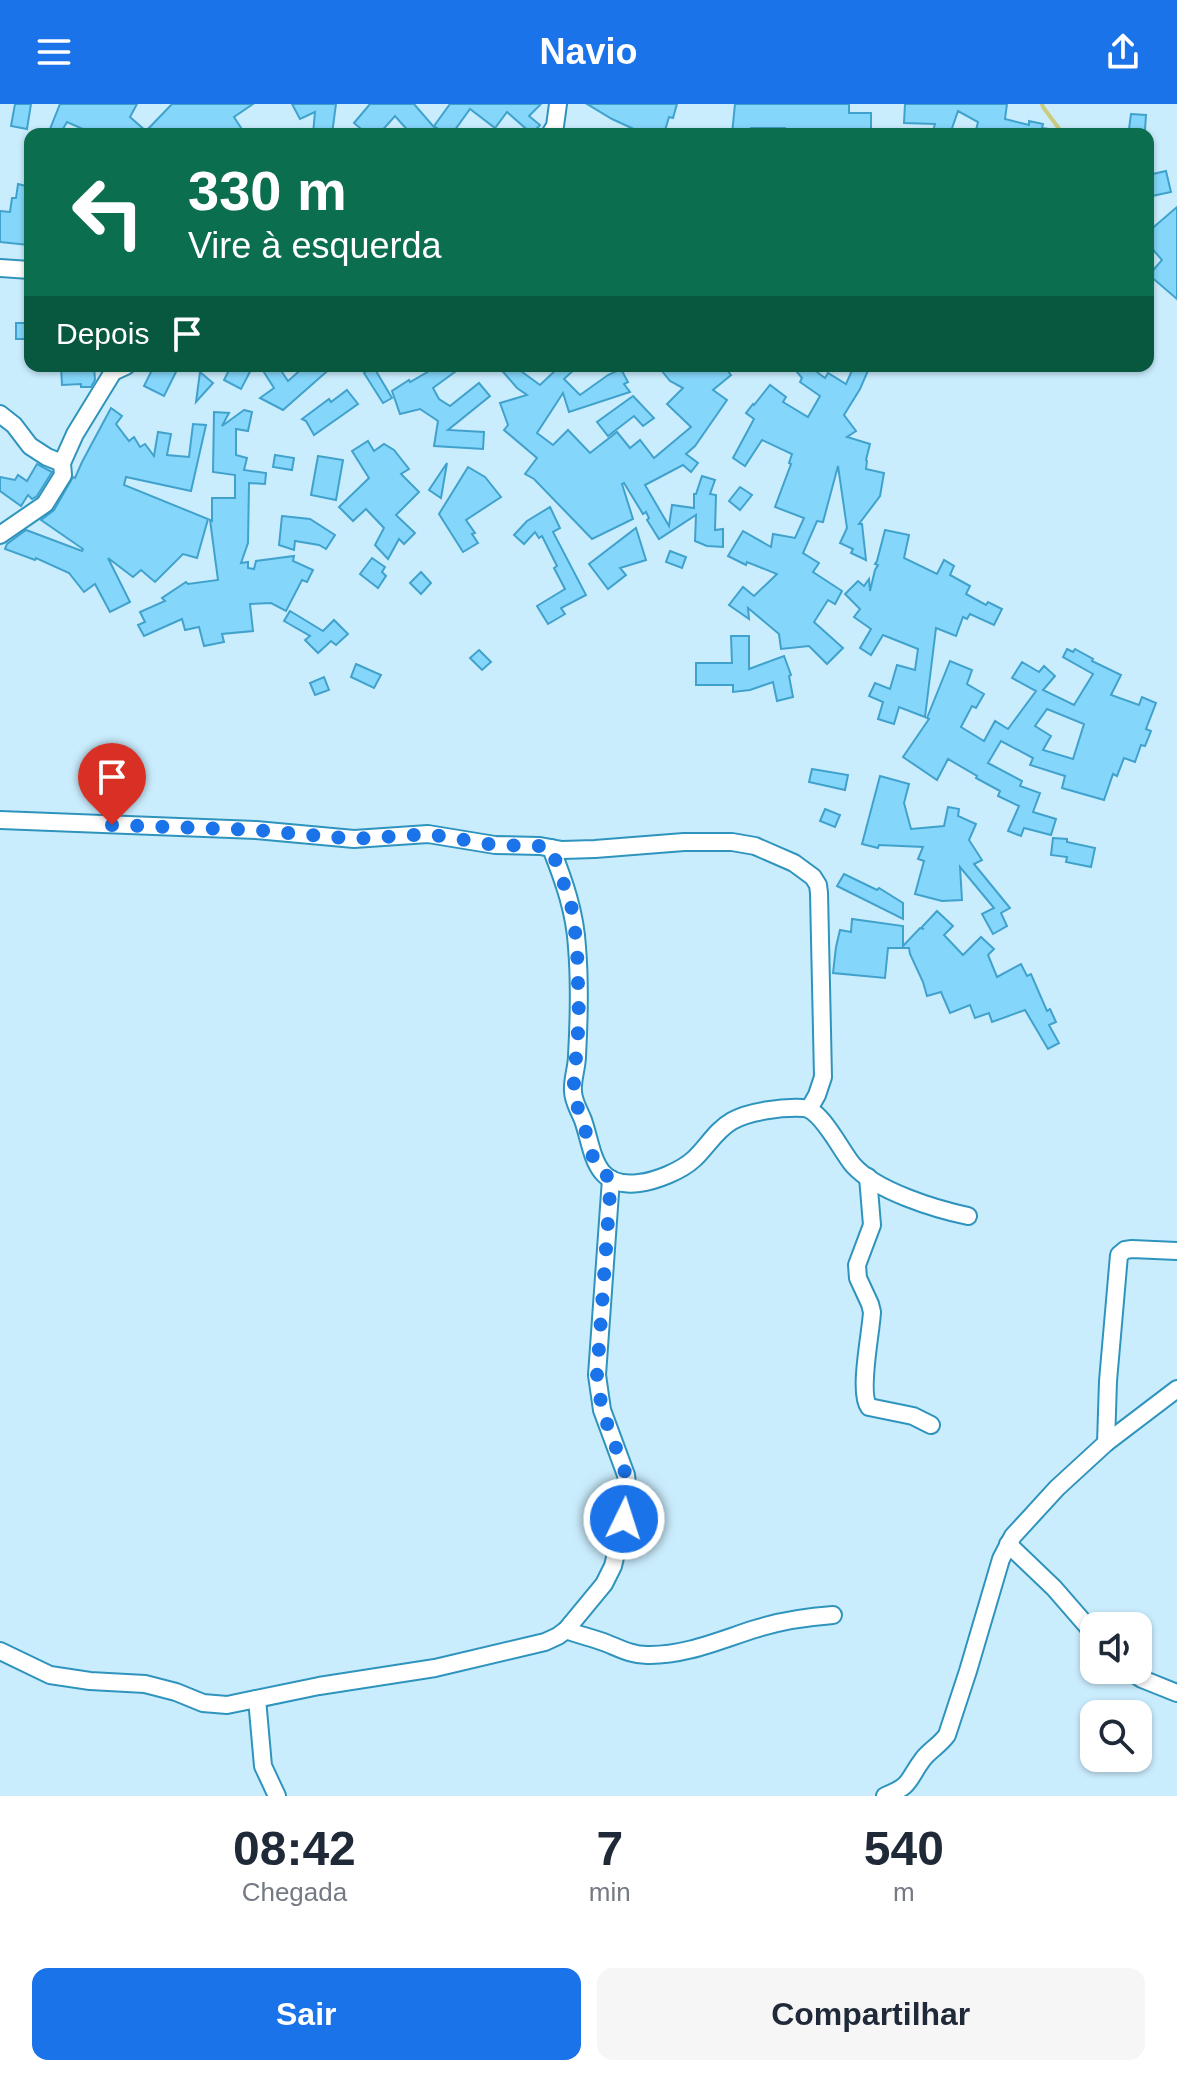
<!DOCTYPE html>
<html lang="pt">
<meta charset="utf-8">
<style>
body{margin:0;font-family:Helvetica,sans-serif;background:#f6f6f7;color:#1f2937;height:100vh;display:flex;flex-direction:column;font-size:30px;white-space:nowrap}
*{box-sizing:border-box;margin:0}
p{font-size:26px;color:#747a83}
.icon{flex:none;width:44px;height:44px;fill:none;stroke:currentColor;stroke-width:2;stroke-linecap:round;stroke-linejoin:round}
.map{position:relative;height:1692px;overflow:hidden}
.drawer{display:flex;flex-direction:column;background:#fff;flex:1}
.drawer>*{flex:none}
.banner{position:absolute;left:24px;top:24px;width:1130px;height:244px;border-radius:16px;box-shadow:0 2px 6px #0004;background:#0b6e4f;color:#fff;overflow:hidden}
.tools{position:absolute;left:1080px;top:1508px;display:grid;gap:16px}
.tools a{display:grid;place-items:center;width:72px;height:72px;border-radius:16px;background:#fff;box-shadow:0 2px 6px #0004;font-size:40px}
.pin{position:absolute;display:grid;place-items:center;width:68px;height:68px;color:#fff;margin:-82px -34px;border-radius:50% 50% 50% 0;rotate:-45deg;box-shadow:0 0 8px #0007}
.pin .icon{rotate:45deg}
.me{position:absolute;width:88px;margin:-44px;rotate:4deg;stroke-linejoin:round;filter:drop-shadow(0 0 6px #0008)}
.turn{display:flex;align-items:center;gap:28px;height:168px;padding:0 32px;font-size:36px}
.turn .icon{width:104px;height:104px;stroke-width:2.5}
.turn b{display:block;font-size:56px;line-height:68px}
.then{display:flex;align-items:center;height:76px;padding:0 32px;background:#0003;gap:16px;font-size:30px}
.eta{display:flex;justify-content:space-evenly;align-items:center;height:136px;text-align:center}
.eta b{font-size:48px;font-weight:700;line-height:56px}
.cta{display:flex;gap:16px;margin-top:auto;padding:16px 32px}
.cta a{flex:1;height:92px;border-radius:16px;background:#1a73e8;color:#fff;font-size:32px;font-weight:700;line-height:92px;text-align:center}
.cta a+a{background:#f6f6f7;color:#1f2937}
header{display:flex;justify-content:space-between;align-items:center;height:104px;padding:0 32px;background:#1a73e8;color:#fff;font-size:36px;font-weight:700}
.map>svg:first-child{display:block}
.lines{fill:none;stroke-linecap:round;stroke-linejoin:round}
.stream{stroke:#cacc82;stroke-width:4}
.building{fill:#85d6fb;stroke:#40a2cc;stroke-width:2;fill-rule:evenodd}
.street-casing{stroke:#2f94bd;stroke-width:20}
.street{stroke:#fff;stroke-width:16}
.route{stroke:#1a73e8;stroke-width:14;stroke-dasharray:0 25.2}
</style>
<header><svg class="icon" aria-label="menu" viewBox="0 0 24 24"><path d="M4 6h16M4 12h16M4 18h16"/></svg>Navio<svg class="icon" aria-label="share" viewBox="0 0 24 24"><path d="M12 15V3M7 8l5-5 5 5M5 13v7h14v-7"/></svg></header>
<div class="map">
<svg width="1177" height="1692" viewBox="0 0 1177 1692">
<rect width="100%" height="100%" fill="#caedfe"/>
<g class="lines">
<path class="stream" d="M1042,0l1,3 20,27"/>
</g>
<g class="building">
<path d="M15,0h16l-4,25 -16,-3z"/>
<path d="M60,0h77l-7,13 16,14 26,-27h81l-19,13 11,17h-160l-2,-5 -16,-7 -7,12h-12z"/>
<path d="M292,0h44l-4,30h-19l2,-22 -15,7z"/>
<path d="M370,0h44l26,30h-29l-16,-18 -16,18h-12l-13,-11z"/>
<path d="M450,0h91l-12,12 11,9 -8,9 -25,-22 -12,16 -25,-19 -18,25h-6l-12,-8z"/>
<path d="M587,0h90l-4,14 -4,-1 -5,17 -26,-3 -26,-12z"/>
<path d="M735,0h114v9h22v16l-24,1 1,4h-63v-6h-34v6h-19z"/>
<path d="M905,0h102l-2,15 24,6v-4l14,3 -1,4 7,1v5h-74l3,-12 -20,-11 -8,23h-18l3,-10 -31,-1z"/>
<path d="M1131,10l15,1 -1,15 -16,-1z"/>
<path d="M1166,67l5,21 -19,4 -4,-21z"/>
<path d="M18,80l12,3v36l-2,22 -28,-3v-31l10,1 2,-14h4z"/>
<path d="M1177,103v92l-28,-24 13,-15 -14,-16v-12z"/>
<rect x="16" y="219" width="14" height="16"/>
<path d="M61,262h33l1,14 -4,7h-10v-3l-19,1z"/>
<path d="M154,262h25l-15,30 -20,-10z"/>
<path d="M231,262h22l-12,23 -17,-9z"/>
<path d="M260,262h18l10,15 17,-15h28l-50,44 -23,-12 14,-10z"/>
<path d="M373,262l19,32 -9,5 -19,-30z"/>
<path d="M438,262h25l-30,22 6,11 11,7 29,-23 11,13 -42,34 36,2 -1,17 -49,-3 4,-25 -18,-12 -20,5 -8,-23 17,-11 1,2z"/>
<path d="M498,262h16l26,19 20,-19h18l-14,13 16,16 28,-20 13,-6 7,13 -4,2 6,8 -61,20 -6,-19 -26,40 16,12 15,-15 22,23 27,-21 13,16 10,-8 14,18 37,-31 -24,-23 16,-16 -13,-7 -12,-15h34l8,5 6,-5h18l7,9 -18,15 14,10 -32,46 -9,8 12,9 -7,9 -8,-7 -38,20 24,41 3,-21 22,3v-14h2l6,-18 13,4 -5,14 6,1 -1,35 8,-1v18l-16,-1 -12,-5 1,-26 -37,24 -12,-19 2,-2 -3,-6 -3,2 -19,-31 -2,1 11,35 -41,20 -58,-60 -9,-5 12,-16 -33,-28 4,-5 -8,-22 27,-8 -10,-7z"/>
<path d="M792,262h17l16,12 3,-5 18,11 8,-18h16l-10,23 -16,26 12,16 -9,6 23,7 -4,16 1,1 -1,8 18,4 -4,23 -21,28h3l4,36 -15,-7 2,-4 -13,-6 7,-15 -9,-62 -15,56 -6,-1 -14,32 16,10 -6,9 29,19 -7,13 -7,-4 -14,22 29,26 -16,16 -18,-18 -28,3 -2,-15 -31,-26 1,11 -20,-14 14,-18 11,9 23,-22 -30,-12 -1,3 -18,-9 15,-25 28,16 2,-13 22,4 9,-20 -29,-11 16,-43 -2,-1 3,-9 -30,-14 -17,26 -12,-8 21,-39 -8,-6 7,-9 1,1 16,-20 16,12 -3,5 25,15 12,-21 -20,-14 2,-4z"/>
<path d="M200,268l13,11 -17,19z"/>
<path d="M347,286l11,14 -44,31 -8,-14 -4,-2 27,-20 2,3z"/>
<path d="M633,292l21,22 -11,8 -9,-10 -26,20 -11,-14z"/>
<path d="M111,304l11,8 -6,8 13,17 5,-4 6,10 5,-3 9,12 4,-24 13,2 -4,21 22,2 4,-33 13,1 -15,66 -65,-14 -2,8 84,34 -11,39 -14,-4 -28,28 -14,-12 -8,7 -25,-19 22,44 -20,10 -15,-28 -11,8 -15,-19 -33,-15 -1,2 -30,-11 2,-5 19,-14 56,21 1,-2 -42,-29 13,-10 19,-33 2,1 7,-16z"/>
<path d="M244,306l8,2 -4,19 -12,-2v26l11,3 -3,12 22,3 -1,11 -16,-1 -1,60 -7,20 7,-1v6l6,1 2,-8 38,-5 -1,5 20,9 -6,12 -5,-2 -16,31 -15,-8 -21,1 3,27 -31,3 2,8 -20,4 -5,-19 -14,3 -3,-11 -38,17 -6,-11 7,-3 -5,-10 25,-11 -3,-3 24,-16 2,2 30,-4 -8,-60 2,1v-23h23v-23l-22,-3 1,-60 15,1 -7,13z"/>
<path d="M368,337l6,10 10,-7 10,6 15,19 -8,5 18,18 -23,23 19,18 -11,11 -5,-5 -11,20 -13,-14 9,-17 -18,-19 -13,12 -14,-14 30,-29 -17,-27z"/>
<path d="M275,351l19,3 -2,12 -19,-3z"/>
<path d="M318,352l25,4 -7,40 -25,-5z"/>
<path d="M447,359l-6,35 -12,-8z"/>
<path d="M37,360l15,8 -15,24 -5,3 -4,-4 -7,11 -21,-15v-14l15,3 3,-5 9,6z"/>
<path d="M468,363l17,10 16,20 -35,23 9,13 -3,1 6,9 -15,9 -24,-38z"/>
<path d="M740,383l12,8 -12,15 -11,-9z"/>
<path d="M550,403l10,21 -7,4 33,63 -25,13 4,6 -17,10 -11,-18 28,-17 -11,-21 3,-2 -15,-30 -3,2 -4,-6 -11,12 -10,-9 13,-14z"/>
<path d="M282,412l28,3 25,16 -9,14 -7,-4 -24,-4 -1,9 -15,-5z"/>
<path d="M636,424l10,32 -26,8 6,7 -18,14 -19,-25z"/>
<path d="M885,426l24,5 -5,23 33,16 7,-14 10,6 -4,9 20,11 -4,8 20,11 2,-3 14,7 -8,16 -24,-11 -3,5 -4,-2 -7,19 -20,-8 -11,89 -26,-10 -5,17 -16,-5 5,-17 -14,-6 6,-13 15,6 7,-24 18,5 3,-21 -35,-14 -12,20 -11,-7 11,-19 -17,-12 6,-8 -15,-15 13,-13 6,5 5,-7 1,12 5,-21 3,-5 -3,-1 2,-3z"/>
<path d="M670,447l16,6 -4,11 -16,-6z"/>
<path d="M372,454l13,9 -3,5 4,4 -8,12 -18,-14z"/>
<path d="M421,468l10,11 -10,11 -11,-11z"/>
<path d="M290,507l33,20 11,-11 14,14 -12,11 -5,-4 -13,12 -13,-13 5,-4 -26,-15z"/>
<path d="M731,532h18v33l35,-13 7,19 -2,1 4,21 -16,4 -4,-19 -23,8 -17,2v-7h-37v-22h36z"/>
<path d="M1067,545l6,3 2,-3 18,10 -1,2 29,14 -10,20 28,10 3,-8 14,6 -10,26 5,2 -6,15 -4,-1 -6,17 -11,-4 -7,18 -4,-2 -9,26 -42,-12 3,-12 -35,-11 3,-7 -32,-17 -13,22 34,18 -2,5 20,7 -7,19 23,7 -5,16 -27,-7 -3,8 -13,-5 11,-25 -21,-10 2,-5 -24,-13 1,-2 -29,-17 -11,21 -34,-23 26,-38 -2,-1 23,-57 22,9 -5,14 17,10 -8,14 -4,-2 -11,21 23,14 11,-20 13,8 28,-38 -24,-13 10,-16 17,10 5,-6 11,10 -12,14 31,15 19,-31 -30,-17zM1047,605l37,15 -11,35 -30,-9 8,-14 -16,-10z"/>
<path d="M479,546l12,12 -9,8 -12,-12z"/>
<path d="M356,560l25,11 -7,13 -23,-11z"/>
<path d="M324,573l5,13 -14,5 -5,-12z"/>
<path d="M812,665l36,6 -3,15 -36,-8z"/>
<path d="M880,672l29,8 -5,19 7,26 33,-3 4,-19 11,2 -1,7 18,8 -7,16 13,20 -8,4 36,44 -9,5 6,13 -14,8 -11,-20 12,-6 -34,-41 2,33 -20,1 -27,-7 9,-33 -6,-2 5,-12 -44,-2 -1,3 -16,-4z"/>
<path d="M825,705l15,6 -5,12 -15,-6z"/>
<path d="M1053,734l14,1v3l28,6 -4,19 -25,-5 1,-5 -16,-2z"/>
<path d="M844,770l33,16 2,-2 24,15v16l-66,-33z"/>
<path d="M937,807l16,15 -9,9 19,20 18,-18 13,12 -6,6 9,22 24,-13 6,12 4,-2 16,37 3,-2 6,13 -7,3 10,18 -11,6 -23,-39 -33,12 -3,-9 -14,5 -5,-13 -20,8 -9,-21 -14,4 -4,-14 -13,-28 -1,-6h-21l-3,30 -52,-5 3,-26 4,-17 11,2 1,-13 51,7v20l17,-18 4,1 -3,-1z"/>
</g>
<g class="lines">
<g class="street-casing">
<g id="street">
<path d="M550,30l5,-8 3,-22"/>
<path d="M0,164l30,2"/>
<path d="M0,310l14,11 16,21 17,11 15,6"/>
<path d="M0,431l45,-31 18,-29 -1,-12 13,-29 38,-62 13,-6"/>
<path d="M0,716l256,10 98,9 74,-5 67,11 45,1 22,4 33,-1 89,-7h48l23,4 39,17 19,14 5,8 1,8 4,184 -6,18 -8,14"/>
<path d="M551,744c13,33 24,64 26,99 3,36 2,73 0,109 0,11 -5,24 -4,35 0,10 6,19 10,29 11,32 10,69 56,63 17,-2 42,-12 55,-24 13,-12 22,-29 38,-38 17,-10 51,-14 71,-13 18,0 38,43 50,57 23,26 82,44 115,51"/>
<path d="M868,1073l4,48 -15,40 1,13 12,26 2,8c-1,21 -14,81 -3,95l44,9 18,9"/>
<path d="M1106,1339l2,-62 11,-126 6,-5 7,-1 45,2"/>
<path d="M1008,1440l46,44 40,46"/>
<path d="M566,1526c13,5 27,8 40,13 15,6 26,12 41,12 37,1 73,-15 108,-26 25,-8 51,-12 78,-14"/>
<path d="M0,1547l50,24 40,6 55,3 31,8 27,11 24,2 92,-19 116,-18 110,-26 13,-6 8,-6 38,-46 9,-18 11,-47 4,-26 -2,-18 -24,-65 -5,-35 14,-196"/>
<path d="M1128,1566l14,9 35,14"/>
<path d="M257,1595l6,67 14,30"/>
<path d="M885,1692c28,-11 22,-16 38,-37 7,-9 17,-14 24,-24l21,-64 33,-112 12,-23 44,-48 49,-45 71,-54"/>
</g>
</g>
<use href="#street" class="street"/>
</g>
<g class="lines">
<path class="route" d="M112,721l144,5 98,9 74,-5 67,11 45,1 11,2 20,56 6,41 2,75 -6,75 9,24 11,38 6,13 12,9 -14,196 5,35 24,65 2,18 -4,26"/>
</g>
</svg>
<div class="tools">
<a><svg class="icon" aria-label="sound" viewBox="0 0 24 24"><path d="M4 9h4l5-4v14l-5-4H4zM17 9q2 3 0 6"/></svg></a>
<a><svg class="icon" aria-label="search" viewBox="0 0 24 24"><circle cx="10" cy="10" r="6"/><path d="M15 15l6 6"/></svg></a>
</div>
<div class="pin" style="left:112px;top:721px;background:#d93025"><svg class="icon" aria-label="arrive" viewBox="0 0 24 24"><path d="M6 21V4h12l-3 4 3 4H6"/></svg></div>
<svg class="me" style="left:624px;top:1415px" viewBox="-20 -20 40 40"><circle r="17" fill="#1a73e8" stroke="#fff" stroke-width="3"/><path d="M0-11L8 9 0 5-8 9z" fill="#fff"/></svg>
<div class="banner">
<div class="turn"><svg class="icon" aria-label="left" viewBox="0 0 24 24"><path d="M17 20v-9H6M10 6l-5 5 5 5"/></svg><div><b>330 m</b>Vire à esquerda</div></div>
<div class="then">Depois<svg class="icon" aria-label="arrive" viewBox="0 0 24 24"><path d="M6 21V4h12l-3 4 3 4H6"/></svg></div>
</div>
</div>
<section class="drawer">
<div class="eta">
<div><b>08:42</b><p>Chegada</p></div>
<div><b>7</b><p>min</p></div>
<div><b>540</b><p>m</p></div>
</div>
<div class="cta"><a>Sair</a><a>Compartilhar</a></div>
</section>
